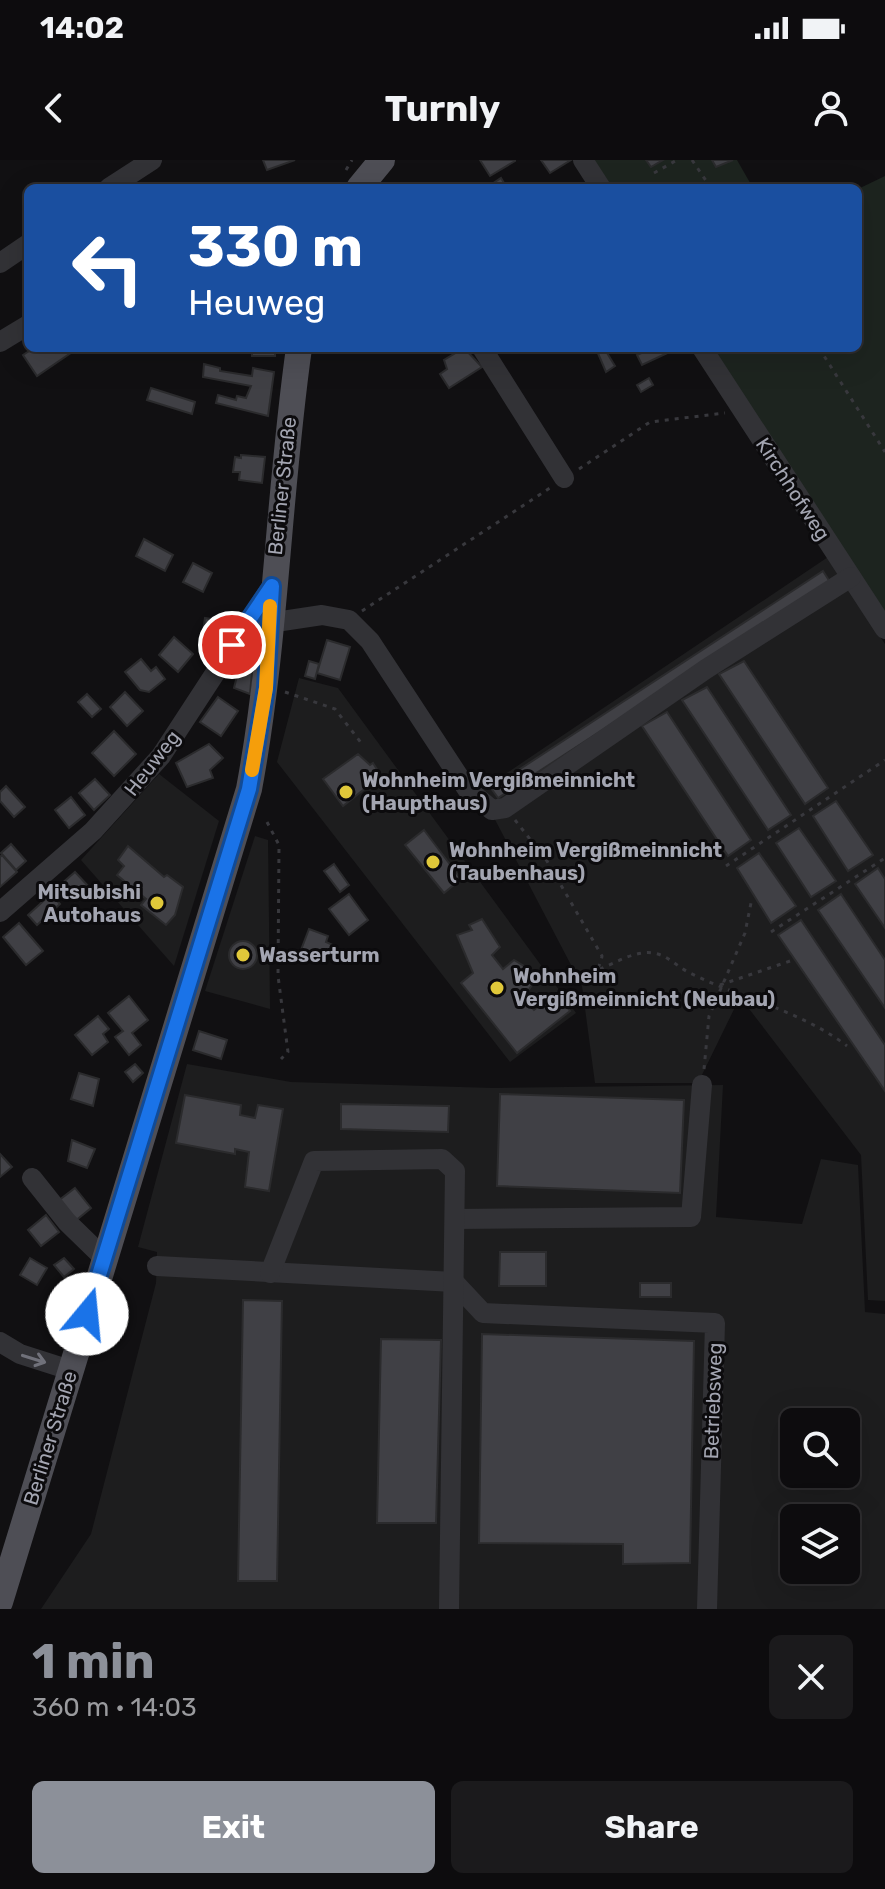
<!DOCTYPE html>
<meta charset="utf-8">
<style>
body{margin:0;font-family:Rubik,sans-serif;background:#1b1a1c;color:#f1f3f6;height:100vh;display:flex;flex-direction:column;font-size:30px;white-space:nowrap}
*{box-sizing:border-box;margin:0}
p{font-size:26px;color:#9a9b9e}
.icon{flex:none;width:44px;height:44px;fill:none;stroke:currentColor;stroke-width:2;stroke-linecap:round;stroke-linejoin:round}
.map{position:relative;height:1449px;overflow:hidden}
.drawer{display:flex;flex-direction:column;background:#0d0c0e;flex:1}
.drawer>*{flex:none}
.hud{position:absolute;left:24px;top:24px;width:838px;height:168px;border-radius:12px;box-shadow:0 8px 32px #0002,0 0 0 2px #2d2c2e;background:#1a4fa0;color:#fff;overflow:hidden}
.fabs{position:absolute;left:780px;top:1248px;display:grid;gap:16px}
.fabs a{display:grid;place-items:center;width:80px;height:80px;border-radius:12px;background:#0d0c0e;box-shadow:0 8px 32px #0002,0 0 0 2px #2d2c2e;font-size:40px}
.pin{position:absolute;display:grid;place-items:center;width:68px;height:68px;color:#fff;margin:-34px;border:4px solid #fff;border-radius:50%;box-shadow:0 2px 8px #0007}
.me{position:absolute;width:88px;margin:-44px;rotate:17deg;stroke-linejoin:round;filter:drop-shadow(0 0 6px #0008)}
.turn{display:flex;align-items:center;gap:28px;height:168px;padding:0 32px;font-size:36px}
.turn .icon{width:104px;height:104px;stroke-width:2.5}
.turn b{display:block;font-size:56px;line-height:68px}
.round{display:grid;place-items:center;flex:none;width:84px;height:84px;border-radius:12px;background:#1b1a1c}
.overview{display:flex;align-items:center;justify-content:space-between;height:136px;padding:0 32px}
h1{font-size:48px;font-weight:700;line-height:60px;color:#8c9099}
.cta{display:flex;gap:16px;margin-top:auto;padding:16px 32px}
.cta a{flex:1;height:92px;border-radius:12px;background:#8c9099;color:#fff;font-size:32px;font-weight:700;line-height:92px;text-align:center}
.cta a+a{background:#1b1a1c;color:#f1f3f6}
.status{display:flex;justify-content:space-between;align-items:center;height:56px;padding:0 40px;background:#0d0c0e;direction:ltr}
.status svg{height:22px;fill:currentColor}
header{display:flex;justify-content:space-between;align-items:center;height:104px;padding:0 32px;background:#0d0c0e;font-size:36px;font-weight:700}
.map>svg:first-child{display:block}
.built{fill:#1d1d1e;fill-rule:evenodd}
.green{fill:#1d241f}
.building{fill:#404045;stroke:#2b2b2d;stroke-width:2}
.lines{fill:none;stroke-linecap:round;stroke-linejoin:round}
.path{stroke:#38383d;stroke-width:3;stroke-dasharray:4 6;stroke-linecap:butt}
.minor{stroke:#323236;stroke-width:20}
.major{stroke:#4e4e55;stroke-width:26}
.oneway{stroke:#70717a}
.route-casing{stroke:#114b97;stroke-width:20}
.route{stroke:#1a73e8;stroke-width:14}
.slow{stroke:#f59e0b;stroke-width:14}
.poi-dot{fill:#e0c83a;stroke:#0c0b0d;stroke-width:3}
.labels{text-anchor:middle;stroke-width:6;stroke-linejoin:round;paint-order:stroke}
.street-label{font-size:20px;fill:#a3a5b1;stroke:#0c0b0d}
.poi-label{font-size:20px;font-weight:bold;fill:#a3a5b1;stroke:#0c0b0d;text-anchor:start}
</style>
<div class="status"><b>14:02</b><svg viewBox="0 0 49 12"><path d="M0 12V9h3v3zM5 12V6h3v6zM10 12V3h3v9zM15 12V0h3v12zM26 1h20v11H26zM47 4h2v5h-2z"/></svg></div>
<header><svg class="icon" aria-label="back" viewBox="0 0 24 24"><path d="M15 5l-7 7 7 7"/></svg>Turnly<svg class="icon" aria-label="person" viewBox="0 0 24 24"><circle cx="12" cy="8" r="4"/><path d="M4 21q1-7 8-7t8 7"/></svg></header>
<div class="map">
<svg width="885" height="1449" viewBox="0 0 885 1449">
<rect width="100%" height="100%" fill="#111012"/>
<g class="built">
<path d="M828,397l57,87v657l-17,-1 -7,-145 -121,-158 -42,86h-103l-13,-97 -102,-195z"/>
<path d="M299,518l39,10 238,325 -66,49 -233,-300z"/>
<path d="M159,614l60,47 -45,145 -93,-106z"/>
<path d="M255,676l13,4 2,169 -65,-18z"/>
<path d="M187,904l104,18 202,6 230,-3 -7,132 86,7 19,-65 37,6 7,147 20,2v295h-844l50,-75 65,-251 1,-31 -19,-5zM794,1262h52v52h-52zM794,1358h52v52h-52z"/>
</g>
<g class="green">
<path d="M589,0h148l16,28h-146z"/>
<path d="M885,16v436l-173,-264h146v-159z"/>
</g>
<g class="building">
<path d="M263,0h32l-28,10z"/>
<path d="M480,0h35v1l-25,15z"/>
<path d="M541,0h30l-21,13z"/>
<path d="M646,0h17l-12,7z"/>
<path d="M712,0h21l-17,7z"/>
<path d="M501,18l6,10h-21z"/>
<path d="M34,188h44l-41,28 -14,-21z"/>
<rect x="252" y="188" width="23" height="8"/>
<path d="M464,188l18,19 -33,21 -9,-14 7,-5 -3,-9z"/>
<path d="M604,188l11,18 -9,6 -9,-21z"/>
<path d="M652,188h26l-36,17 -5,-10z"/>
<path d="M204,204l16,4v3l32,5 1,-8 21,4 -6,44 -52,-13 2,-8 18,5 1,-4 9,2 5,-12 -48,-9z"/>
<path d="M649,218l4,7 -12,7 -4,-7z"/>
<path d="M151,228l44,14 -3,12 -45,-14z"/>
<path d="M241,295l24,2 -3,26 -23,-3 1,-8h-7l2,-15 6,1z"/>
<path d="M144,379l29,16 -8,16 -29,-15z"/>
<path d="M193,403l19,10 -9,19 -20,-10z"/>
<path d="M823,411l7,11 -332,216 -7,-10z"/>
<path d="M205,458l21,3 -3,20 -21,-3z"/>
<path d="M174,477l19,17 -15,18 -19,-17z"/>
<path d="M327,480l23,7 -10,33 -23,-7z"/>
<path d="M141,499l10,12 5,-4 9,12 -16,13 -9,-2 -15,-18z"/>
<path d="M309,501l10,3 -4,15 -10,-3z"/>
<path d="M744,501l84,127 -23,16 -86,-130z"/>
<path d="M239,508l13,4 -2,22 -16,-6z"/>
<path d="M707,527l84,128 -23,15 -86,-130z"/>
<path d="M125,532l18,19 -16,15 -17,-19z"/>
<path d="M87,534l14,15 -9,8 -14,-15z"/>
<path d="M218,537l20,14 -17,25 -21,-14z"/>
<path d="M667,552l84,128 -23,16 -86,-130z"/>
<path d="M114,571l22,23 -22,22 -22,-23z"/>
<path d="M209,584l14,14 -13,12 3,8 -26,9 -11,-24z"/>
<path d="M358,594l12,11 3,-2 5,8 -5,3 4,5 -34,27 -20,-27z"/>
<path d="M95,619l15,16 -16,15 -15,-17z"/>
<path d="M6,626l19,21 -11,10 -14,-16v-9z"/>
<path d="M71,637l14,18 -16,13 -14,-18z"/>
<path d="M836,641l37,54 -25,16 -35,-55z"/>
<path d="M799,668l37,53 -25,16 -35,-54z"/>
<path d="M424,670l37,49 -17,14 -39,-48z"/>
<path d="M11,684l15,17 -10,9 -15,-17z"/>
<path d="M128,686l36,31 3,-2 16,12 -8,28 -9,10 -25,-20 5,-6 -29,-24 7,-9 -6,-6z"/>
<path d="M759,693l37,53 -25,17 -34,-55z"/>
<path d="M2,695l15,17 -17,15v-30z"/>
<path d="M334,704l15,21 -9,7 -16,-21z"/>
<path d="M878,708l7,11v49l-30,-44z"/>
<path d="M75,712l15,16 -15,13 -15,-16z"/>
<path d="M51,734l9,10 -23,21 -9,-10z"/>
<path d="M349,734l19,26 -19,15 -20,-26z"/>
<path d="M841,734l44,66v48l-67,-98z"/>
<path d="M482,759l18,28 -8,8 11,14 11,-9 25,15 -16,23 11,12 22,-17 14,18 -53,42 -56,-70 12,-10 -16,-38 15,-5 -3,-5z"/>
<path d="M801,760l84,125v46l-107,-156z"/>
<path d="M19,763l24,28 -17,14 -23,-28z"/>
<path d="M309,769l19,7 -2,6 9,4 -3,8 -9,-3 -2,7 -20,-8z"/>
<circle cx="243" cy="795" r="14"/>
<path d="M129,836l19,24 -16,13 9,12 -12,10 -14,-18 8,-6 -15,-18z"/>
<path d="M98,856l11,13 -6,5 5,8 -16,13 -17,-20z"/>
<path d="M199,871l28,9 -6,19 -28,-9z"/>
<path d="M135,904l8,9 -10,9 -8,-10z"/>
<path d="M79,913l20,6 -6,27 -22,-7z"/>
<path d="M500,934l184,6 -4,93 -183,-7z"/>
<path d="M185,935l56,10 -1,10 15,3 3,-13 25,4 -14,82 -24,-4 4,-35 -14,-3v5l-59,-11z"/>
<path d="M341,944l108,2 -1,26 -107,-3z"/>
<path d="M72,980l23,9 -8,19 -19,-7z"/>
<path d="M0,994l12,13 -12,10z"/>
<path d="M75,1028l16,20 -17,14 -16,-21z"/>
<path d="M46,1055l13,17 -18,14 -13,-16z"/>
<path d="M500,1092h46v34h-47z"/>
<path d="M30,1098l17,10 -10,17 -17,-10z"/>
<path d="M64,1098l10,11 -10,8 -10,-12z"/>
<rect x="640" y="1123" width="31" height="14"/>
<path d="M243,1140l39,1 -5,280h-39z"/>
<path d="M482,1174l212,7 -4,222 -67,1v-20l-144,-1z"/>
<path d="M381,1179l60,1 -5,183h-59z"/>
</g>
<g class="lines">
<g class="path">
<path d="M692,0l19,28"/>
<path d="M346,10l6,-10"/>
<path d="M654,13l23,-13"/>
<path d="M334,28l5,-8"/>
<path d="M819,188l66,104"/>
<path d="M579,309l71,-47 75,-9"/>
<path d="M362,451l188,-123"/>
<path d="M285,532l50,17 27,35"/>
<path d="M515,660l32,41 55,95c-4,25 -25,23 -47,28"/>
<path d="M267,662l12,23 -1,131 10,76 -7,7"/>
<path d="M726,706l159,-106"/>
<path d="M771,772l114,-74"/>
<path d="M600,809c15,-6 36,-19 53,-16 15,2 24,14 37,20 52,26 110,37 157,73"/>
<path d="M720,825l70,-24"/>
<path d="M704,909l5,-53 36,-83 6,-30"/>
</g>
<g class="minor">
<path d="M583,0l18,28"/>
<path d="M109,28l43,-28"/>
<path d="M0,103l28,-19"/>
<path d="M0,182l28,-17"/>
<path d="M482,188l82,130"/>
<path d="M702,188l183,281"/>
<path d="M269,463l53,-8 27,5 21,21 97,148 25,21 13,-2 201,-139 145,-92"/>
<path d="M0,752l93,-81 68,-75 111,-170"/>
<path d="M32,1018l35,44 37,36"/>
<path d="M455,1059l236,-2 11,-132"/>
<path d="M157,1106l297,16 29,31 232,10 -8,286"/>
<path d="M270,1113l44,-112 128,-2 13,12 -6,438"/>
<path d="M0,1182l20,12 50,16"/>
</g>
<g class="major">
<path d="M359,28l23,-28"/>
<path d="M0,1442l249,-813c27,-145 29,-294 50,-441"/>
</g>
</g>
<defs><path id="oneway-shaft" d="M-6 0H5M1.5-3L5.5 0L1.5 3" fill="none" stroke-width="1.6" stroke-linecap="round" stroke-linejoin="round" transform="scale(2)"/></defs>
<use class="oneway" href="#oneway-shaft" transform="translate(34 1199) rotate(17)"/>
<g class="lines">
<g class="route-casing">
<path id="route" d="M87,1154l162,-525 17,-101 6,-102 -40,59"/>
</g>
<use href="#route" class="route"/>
<path class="slow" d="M252,610l14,-82 4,-82"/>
</g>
<g class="poi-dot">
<circle cx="346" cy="632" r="8"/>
<circle cx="433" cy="702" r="8"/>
<circle cx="157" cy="743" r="8"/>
<circle cx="243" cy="795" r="8"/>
<circle cx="497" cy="828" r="8"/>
</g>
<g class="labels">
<g class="street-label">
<text transform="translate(282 326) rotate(-84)" y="7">Berliner Straße</text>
<text transform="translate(793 329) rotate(57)" y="7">Kirchhofweg</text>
<text transform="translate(152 603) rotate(-52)" y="7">Heuweg</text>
<text transform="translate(713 1241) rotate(-88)" y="7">Betriebsweg</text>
<text transform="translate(50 1278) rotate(-73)" y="7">Berliner Straße</text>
</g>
<g class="poi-label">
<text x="362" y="627">Wohnheim Vergißmeinnicht<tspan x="362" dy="23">(Haupthaus)</tspan></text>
<text x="449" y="697">Wohnheim Vergißmeinnicht<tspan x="449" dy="23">(Taubenhaus)</tspan></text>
<text x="141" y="739" text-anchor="end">Mitsubishi<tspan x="141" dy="23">Autohaus</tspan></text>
<text x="259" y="802">Wasserturm</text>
<text x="513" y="823">Wohnheim<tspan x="513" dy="23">Vergißmeinnicht (Neubau)</tspan></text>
</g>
</g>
</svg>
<div class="fabs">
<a><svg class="icon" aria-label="search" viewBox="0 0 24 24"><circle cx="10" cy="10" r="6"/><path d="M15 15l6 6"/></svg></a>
<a><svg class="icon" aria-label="layers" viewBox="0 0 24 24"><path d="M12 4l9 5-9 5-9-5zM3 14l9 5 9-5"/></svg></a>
</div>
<div class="pin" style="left:232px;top:485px;background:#d93025"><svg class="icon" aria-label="arrive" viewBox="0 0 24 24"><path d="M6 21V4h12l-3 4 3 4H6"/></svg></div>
<svg class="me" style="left:87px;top:1154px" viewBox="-20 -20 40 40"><circle r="19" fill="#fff"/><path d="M0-13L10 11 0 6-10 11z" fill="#1a73e8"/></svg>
<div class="hud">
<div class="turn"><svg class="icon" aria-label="left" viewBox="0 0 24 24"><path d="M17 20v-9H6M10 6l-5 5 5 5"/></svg><div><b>330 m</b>Heuweg</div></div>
</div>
</div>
<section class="drawer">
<div class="overview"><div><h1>1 min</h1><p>360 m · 14:03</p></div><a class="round"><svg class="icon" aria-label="close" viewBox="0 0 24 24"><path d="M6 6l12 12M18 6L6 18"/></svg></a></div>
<div class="cta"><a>Exit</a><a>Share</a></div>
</section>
